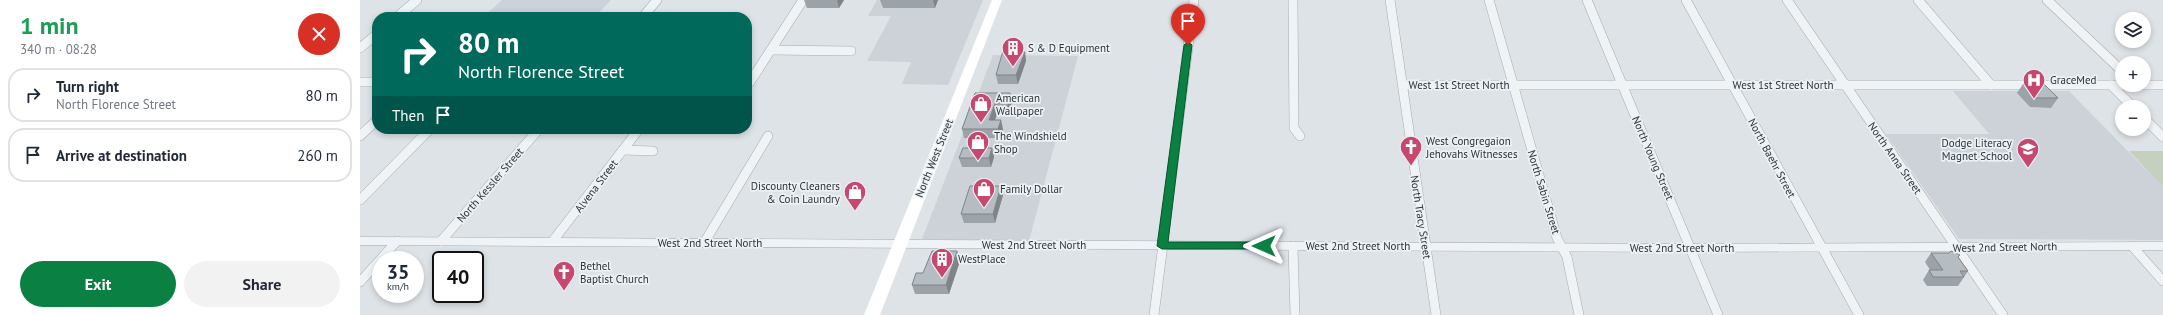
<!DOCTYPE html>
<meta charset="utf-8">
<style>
body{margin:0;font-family:"PT Sans",sans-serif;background:#f2f2f3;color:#1f2937;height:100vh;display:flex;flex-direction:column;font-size:15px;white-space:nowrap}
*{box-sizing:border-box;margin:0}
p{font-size:13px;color:#747a83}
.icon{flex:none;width:22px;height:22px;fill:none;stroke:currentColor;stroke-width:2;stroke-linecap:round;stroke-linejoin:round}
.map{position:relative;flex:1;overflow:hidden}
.panel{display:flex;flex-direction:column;background:#fff;width:360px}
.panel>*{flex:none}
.hud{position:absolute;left:12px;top:12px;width:380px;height:122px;border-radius:16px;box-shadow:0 2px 6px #0003;background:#00695c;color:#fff;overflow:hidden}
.buttons{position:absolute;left:1755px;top:12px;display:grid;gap:8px}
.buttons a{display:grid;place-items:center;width:36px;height:36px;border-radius:50%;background:#fff;box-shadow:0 2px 6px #0003;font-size:20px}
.speed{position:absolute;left:12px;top:251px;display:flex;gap:8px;font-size:20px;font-weight:700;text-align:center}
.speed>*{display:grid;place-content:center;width:52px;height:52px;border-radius:50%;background:#fff;box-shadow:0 2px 6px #0003;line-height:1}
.speed small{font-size:10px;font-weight:400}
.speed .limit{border:2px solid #111;border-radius:6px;background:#fff;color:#111}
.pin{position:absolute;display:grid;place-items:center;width:34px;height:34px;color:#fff;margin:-41px -17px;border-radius:50% 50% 50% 0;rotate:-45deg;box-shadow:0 0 4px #0007}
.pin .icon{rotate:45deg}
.me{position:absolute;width:44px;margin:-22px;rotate:270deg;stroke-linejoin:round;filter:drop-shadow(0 0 3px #0008)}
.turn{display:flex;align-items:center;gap:14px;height:84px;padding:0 20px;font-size:18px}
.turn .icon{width:52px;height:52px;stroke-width:2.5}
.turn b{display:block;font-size:28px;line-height:34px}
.then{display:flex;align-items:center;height:38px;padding:0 20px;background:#0003;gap:8px;font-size:15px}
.round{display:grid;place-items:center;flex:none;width:42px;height:42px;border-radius:21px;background:#f2f2f3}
.headline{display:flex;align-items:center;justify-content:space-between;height:68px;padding:0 20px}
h1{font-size:24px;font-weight:700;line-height:30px;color:#1e9e55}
.action{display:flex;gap:8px;margin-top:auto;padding:8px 20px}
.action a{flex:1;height:46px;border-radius:24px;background:#0b8043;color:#fff;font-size:16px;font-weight:700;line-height:46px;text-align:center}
.action a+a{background:#f2f2f3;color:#1f2937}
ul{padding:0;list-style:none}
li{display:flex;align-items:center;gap:12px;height:54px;margin:0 8px 6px;padding:0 12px;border:2px solid #e0e1e3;border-radius:16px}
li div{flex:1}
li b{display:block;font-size:15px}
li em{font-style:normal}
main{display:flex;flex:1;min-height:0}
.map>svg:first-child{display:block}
.built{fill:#ccd2d8}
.green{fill:#c6d0bf}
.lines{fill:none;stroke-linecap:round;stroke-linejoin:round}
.minor-casing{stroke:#a4abb0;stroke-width:10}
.tertiary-casing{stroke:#a4abb0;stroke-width:1}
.minor{stroke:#f0f3f5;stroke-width:9}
.tertiary{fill:#f0f3f5;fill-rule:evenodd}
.secondary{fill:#fff;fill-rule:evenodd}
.wall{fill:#9ca3a8}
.shaded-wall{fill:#7f8488}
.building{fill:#b5bdc3;stroke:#7f8488}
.route{fill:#0b8043;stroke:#07532c}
.labels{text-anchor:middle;stroke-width:3.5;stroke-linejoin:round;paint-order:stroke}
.poi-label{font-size:11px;fill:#28333c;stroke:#edf1f4;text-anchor:start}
.street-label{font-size:11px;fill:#28333c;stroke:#edf1f4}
</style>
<main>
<section class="panel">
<div class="headline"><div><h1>1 min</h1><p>340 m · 08:28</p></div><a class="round" style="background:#d93025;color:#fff"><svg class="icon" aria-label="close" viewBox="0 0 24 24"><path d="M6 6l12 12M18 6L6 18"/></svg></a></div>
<ul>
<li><svg class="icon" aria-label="right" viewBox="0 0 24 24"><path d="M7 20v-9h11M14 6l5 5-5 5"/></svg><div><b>Turn right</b><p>North Florence Street</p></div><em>80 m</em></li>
<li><svg class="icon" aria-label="arrive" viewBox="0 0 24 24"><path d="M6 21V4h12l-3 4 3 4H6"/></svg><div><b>Arrive at destination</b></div><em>260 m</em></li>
</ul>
<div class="action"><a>Exit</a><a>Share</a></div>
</section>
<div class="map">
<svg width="1803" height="315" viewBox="0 0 1803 315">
<rect width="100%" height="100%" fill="#dee3e7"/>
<g class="built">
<path d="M142,0h109l-16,17h-112z"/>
<path d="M517,0h106l-35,85 -46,-1 9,-22 -44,-1 24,-45h-23z"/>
<path d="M633,55l85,1 -49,185 -107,-2z"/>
<path d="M1593,91h116l94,96v53l-204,-1 -73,-105h103z"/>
</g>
<path class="green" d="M1769,151h34v36z"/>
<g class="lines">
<g class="minor-casing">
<g id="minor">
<path d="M933,0l1,128 6,8"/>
<path d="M1030,0l46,315"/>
<path d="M1129,0l68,238 10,19 12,58"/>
<path d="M1227,0l131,315"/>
<path d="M1326,0l173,315"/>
<path d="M1427,0l216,315"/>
<path d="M1558,0l73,85"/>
<path d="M1687,0l75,71"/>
<path d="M37,17l20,-17"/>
<path d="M283,17l14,-17"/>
<path d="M0,48l17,-14"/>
<path d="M411,50l80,1"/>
<path d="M0,82h17"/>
<path d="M387,82h3l53,-82"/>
<path d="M1043,85h760"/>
<path d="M1751,85l22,22"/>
<path d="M1784,118l19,19"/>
<path d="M0,136l17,-16"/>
<path d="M263,150l30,1"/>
<path d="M0,200l70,-71"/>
<path d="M81,241l98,-112"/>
<path d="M192,242l87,-113"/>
<path d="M344,243l64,-107"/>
<path d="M933,246l2,69"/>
<path d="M1772,246l31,35"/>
<path d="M0,282l37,-41"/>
<path d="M794,315l40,-315"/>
</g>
</g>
<g class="tertiary-casing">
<path id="tertiary" d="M0,237l1330,7 473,-2v8l-473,2 -1330,-7z"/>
</g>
<use href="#minor" class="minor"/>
<use href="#tertiary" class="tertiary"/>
<path class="secondary" d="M632,0h10l-122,315h-16z"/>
</g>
<g class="wall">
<path d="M444,0h40l-5,8h-32z"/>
<path d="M520,0h58l-3,8h-52z"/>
<path d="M665,52l1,9 -8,23h-20l-2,-9z"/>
<path d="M1663,84l35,14 -7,10 -21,-1 -13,-14z"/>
<path d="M615,93h35l2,9 -3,9h-11l-3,9 8,9 -3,9h-36l-2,-9z"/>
<path d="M632,148l2,9 -3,10h-29l-3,-9z"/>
<path d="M641,186l2,9 -8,28h-31l-3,-9z"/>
<path d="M597,251l3,10 -11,33h-34l-3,-9 11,-12z"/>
<path d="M1571,253l27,4 10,14 -10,15h-31l-4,-6 6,-10h1l-5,-8z"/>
</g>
<g class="shaded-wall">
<path d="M477,0h7l-5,8z"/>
<path d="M573,0h5l-3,8z"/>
<path d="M665,52l1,9 -8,23 -2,-9z"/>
<path d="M650,93l2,9 -3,9 -2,-9z"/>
<path d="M636,101l2,10 -6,18 -3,-9z"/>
<path d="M641,120l2,9 -3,9 -2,-9z"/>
<path d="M632,148l2,9 -3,10 -2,-9z"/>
<path d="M641,186l2,9 -8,28 -2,-9z"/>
<path d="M597,251l3,10 -11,33 -3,-9z"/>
</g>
<g class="building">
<path d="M643,51l22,1 -9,23h-20z"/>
<path d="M1663,84h21l14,14h-22z"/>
<path d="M615,93h35l-3,9 -11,-1 -7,19h12l-3,9h-36z"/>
<path d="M603,148h29l-3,10h-30z"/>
<path d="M610,186h31l-8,28h-32z"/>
<path d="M572,251h25l-11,34h-34l4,-12h7z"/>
<path d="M1591,251l9,4 -2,2 10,14h-8l4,6h-31l-4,-7h14l-12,-17h18z"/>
</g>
<path class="route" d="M828,42l4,3 -24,197h96l4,1v6h-106l-5,-3 27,-201z"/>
<defs>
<g id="building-pin" transform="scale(1.15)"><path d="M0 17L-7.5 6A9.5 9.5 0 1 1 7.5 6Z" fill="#c6486f" stroke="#edf1f4"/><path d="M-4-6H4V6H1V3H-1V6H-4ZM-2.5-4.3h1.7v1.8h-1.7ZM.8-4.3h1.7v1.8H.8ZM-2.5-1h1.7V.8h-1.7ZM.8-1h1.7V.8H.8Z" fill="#fff"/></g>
<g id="hospital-pin" transform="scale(1.15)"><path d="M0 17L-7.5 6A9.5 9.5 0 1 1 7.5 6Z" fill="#c6486f" stroke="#edf1f4"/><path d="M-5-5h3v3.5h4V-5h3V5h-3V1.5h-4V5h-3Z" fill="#fff"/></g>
<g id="shop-pin" transform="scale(1.15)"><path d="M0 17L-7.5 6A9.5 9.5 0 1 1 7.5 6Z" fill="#c6486f" stroke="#edf1f4"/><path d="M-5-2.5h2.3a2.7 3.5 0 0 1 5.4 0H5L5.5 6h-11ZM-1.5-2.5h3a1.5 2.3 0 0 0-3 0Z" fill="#fff"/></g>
<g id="church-pin" transform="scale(1.15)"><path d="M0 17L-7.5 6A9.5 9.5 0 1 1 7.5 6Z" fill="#c6486f" stroke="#edf1f4"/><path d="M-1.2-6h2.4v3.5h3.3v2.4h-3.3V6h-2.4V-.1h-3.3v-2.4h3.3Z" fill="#fff"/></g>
<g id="school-pin" transform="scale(1.15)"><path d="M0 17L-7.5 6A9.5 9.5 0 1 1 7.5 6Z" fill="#c6486f" stroke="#edf1f4"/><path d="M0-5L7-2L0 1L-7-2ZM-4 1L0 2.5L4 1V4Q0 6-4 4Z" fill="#fff"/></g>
</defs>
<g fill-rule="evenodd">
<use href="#building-pin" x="653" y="48"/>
<use href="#hospital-pin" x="1674" y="80"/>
<use href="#shop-pin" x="621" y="104"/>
<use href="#shop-pin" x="618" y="142"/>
<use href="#church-pin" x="1051" y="147"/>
<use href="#school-pin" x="1668" y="149"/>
<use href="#shop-pin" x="624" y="189"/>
<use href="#shop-pin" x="495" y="192"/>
<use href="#building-pin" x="582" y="259"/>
<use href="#church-pin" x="204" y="272"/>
</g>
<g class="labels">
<g class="poi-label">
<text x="668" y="52">S &amp; D Equipment</text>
<text x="1690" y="84">GraceMed</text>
<text x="636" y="102">American<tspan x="636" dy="13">Wallpaper</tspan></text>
<text x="634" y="140">The Windshield<tspan x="634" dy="13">Shop</tspan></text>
<text x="1066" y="145">West Congregaion<tspan x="1066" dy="13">Jehovahs Witnesses</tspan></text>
<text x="1652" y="147" text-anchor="end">Dodge Literacy<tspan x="1652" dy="13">Magnet School</tspan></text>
<text x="480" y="190" text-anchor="end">Discounty Cleaners<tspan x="480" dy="13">&amp; Coin Laundry</tspan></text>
<text x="640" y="193">Family Dollar</text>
<text x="598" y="263">WestPlace</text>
<text x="220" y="270">Bethel<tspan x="220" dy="13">Baptist Church</tspan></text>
</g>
<g class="street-label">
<text x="1099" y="89">West 1st Street North</text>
<text x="1423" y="89">West 1st Street North</text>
<text transform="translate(574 158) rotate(-68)" y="4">North West Street</text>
<text transform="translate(1293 158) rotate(67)" y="4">North Young Street</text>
<text transform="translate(1412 158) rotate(62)" y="4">North Baehr Street</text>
<text transform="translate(1535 158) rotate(55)" y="4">North Anna Street</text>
<text transform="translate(130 185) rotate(-49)" y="4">North Kessler Street</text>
<text transform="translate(236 186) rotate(-53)" y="4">Alvena Street</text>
<text transform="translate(1184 192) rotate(73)" y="4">North Sabin Street</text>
<text transform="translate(1061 217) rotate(81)" y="4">North Tracy Street</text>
<text x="350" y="247">West 2nd Street North</text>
<text x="674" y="249">West 2nd Street North</text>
<text x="998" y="250">West 2nd Street North</text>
<text transform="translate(1645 247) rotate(-1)" y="4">West 2nd Street North</text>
<text x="1322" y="252">West 2nd Street North</text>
</g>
</g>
</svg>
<div class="buttons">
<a><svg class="icon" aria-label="layers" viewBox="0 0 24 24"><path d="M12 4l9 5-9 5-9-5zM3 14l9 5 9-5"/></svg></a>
<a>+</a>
<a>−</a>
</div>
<div class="speed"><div>35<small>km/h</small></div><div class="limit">40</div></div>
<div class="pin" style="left:828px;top:45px;background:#d93025"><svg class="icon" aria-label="arrive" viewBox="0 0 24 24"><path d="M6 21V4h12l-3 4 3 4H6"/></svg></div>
<svg class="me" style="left:904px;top:246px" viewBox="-20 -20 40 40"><path d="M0-17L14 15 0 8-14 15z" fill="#0b8043" stroke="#fff" stroke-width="4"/></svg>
<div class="hud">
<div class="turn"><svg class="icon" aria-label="right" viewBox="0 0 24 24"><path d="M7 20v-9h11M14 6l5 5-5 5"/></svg><div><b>80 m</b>North Florence Street</div></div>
<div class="then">Then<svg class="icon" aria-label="arrive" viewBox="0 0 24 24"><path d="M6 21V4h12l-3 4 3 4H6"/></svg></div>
</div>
</div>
</main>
